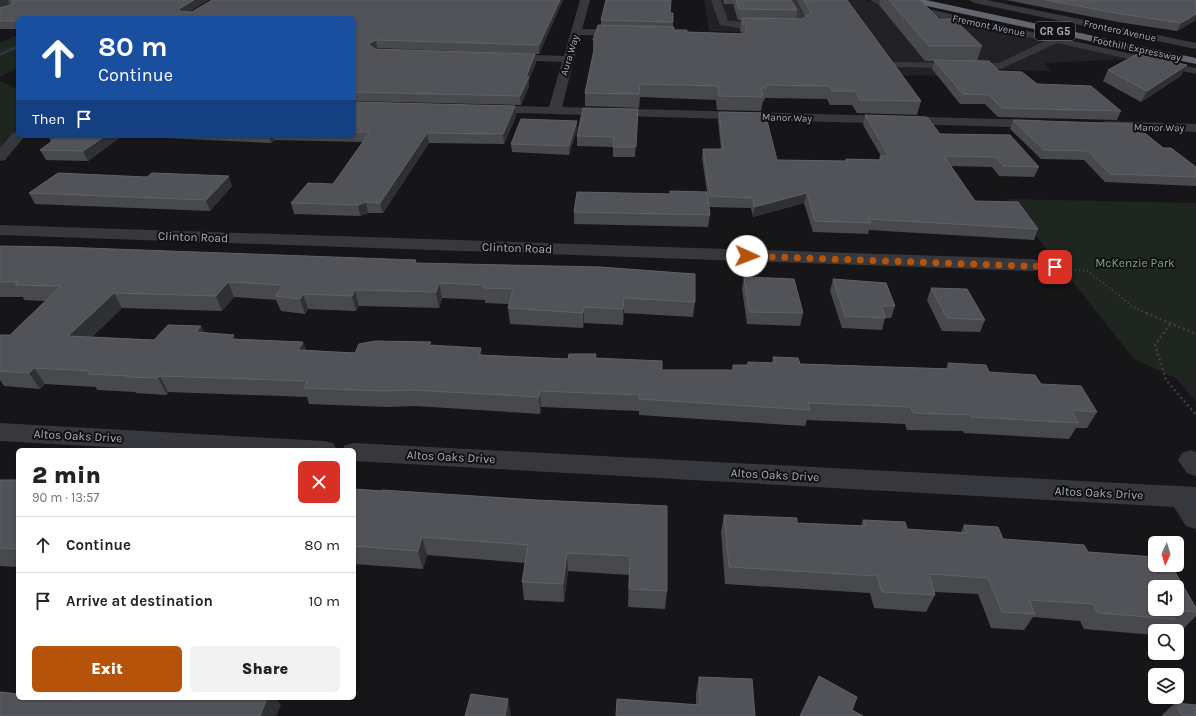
<!DOCTYPE html>
<meta charset="utf-8">
<style>
body{margin:0;font-family:Karla,sans-serif;background:#f2f2f2;color:#222;height:100vh;display:flex;flex-direction:column;font-size:15px;white-space:nowrap}
*{box-sizing:border-box;margin:0}
p{font-size:13px;color:#767676}
.icon{flex:none;width:22px;height:22px;fill:none;stroke:currentColor;stroke-width:2;stroke-linecap:round;stroke-linejoin:round}
.map{position:relative;flex:1;overflow:hidden}
.details{position:absolute;left:16px;top:448px;width:340px;height:252px;display:flex;flex-direction:column;background:#fff;border-radius:6px;box-shadow:0 1px 3px #0004}
.details>*{flex:none}
.banner{position:absolute;left:16px;top:16px;width:340px;height:122px;border-radius:6px;box-shadow:0 1px 3px #0004;background:#1a4fa0;color:#fff;overflow:hidden}
.needle{width:26px;rotate:184deg}
.controls{position:absolute;left:1148px;top:536px;display:grid;gap:8px}
.controls a{display:grid;place-items:center;width:36px;height:36px;border-radius:6px;background:#fff;box-shadow:0 1px 3px #0004;font-size:20px}
.pin{position:absolute;display:grid;place-items:center;width:34px;height:34px;color:#fff;margin:-17px;border-radius:8px;box-shadow:0 2px 6px #0006}
.me{position:absolute;width:44px;margin:-22px;rotate:92deg;stroke-linejoin:round;filter:drop-shadow(0 0 3px #0008)}
.turn{display:flex;align-items:center;gap:14px;height:84px;padding:0 16px;font-size:18px}
.turn .icon{width:52px;height:52px;stroke-width:2.5}
.turn b{display:block;font-size:28px;line-height:34px}
.then{display:flex;align-items:center;height:38px;padding:0 16px;background:#0003;gap:8px;font-size:15px}
.round{display:grid;place-items:center;flex:none;width:42px;height:42px;border-radius:6px;background:#f2f2f2}
.summary{display:flex;align-items:center;justify-content:space-between;height:68px;padding:0 16px}
h1{font-size:24px;font-weight:800;line-height:30px}
.action{display:flex;gap:8px;margin-top:auto;padding:8px 16px}
.action a{flex:1;height:46px;border-radius:6px;background:#b45309;color:#fff;font-size:16px;font-weight:800;line-height:46px;text-align:center}
.action a+a{background:#f2f2f2;color:#222}
ul{padding:0;list-style:none}
li{display:flex;align-items:center;gap:12px;height:56px;padding:0 16px;border-top:1px solid #e0e0e0}
li div{flex:1}
li b{display:block;font-size:15px}
li em{font-style:normal}
.map>svg:first-child{display:block}
.built{fill:#222225}
.green{fill:#1e261f}
.lines{fill:none;stroke-linecap:round;stroke-linejoin:round}
.stream{fill:#2c353c;fill-rule:evenodd}
.path-far1{stroke:#3d3f44;stroke-width:2;stroke-dasharray:1.5 2.5;stroke-linecap:butt}
.path{stroke:#3d3f44;stroke-width:2.5;stroke-dasharray:2 3;stroke-linecap:butt}
.minor{fill:#37383d;fill-rule:evenodd}
.highway{fill:#63666e;fill-rule:evenodd}
.wall{fill:#47494d}
.shaded-wall{fill:#2f3033}
.building{fill:#525359;stroke:#5f6168;fill-rule:evenodd}
.route{stroke:#b45309;stroke-width:7;stroke-dasharray:0 12.6}
.labels{text-anchor:middle;stroke-width:4;stroke-linejoin:round;paint-order:stroke}
.far-street-label{font-size:10px;fill:#a8adb8;stroke:#111113}
.shield{fill:#111113;stroke:#7b7e86;stroke-width:1}
.shield-label{font-size:11px;font-weight:bold;fill:#a8adb8}
.street-label{font-size:12px;fill:#a8adb8;stroke:#111113}
.park-label{font-size:12px;fill:#7fa381;stroke:#111113}
</style>
<div class="map">
<svg width="1196" height="716" viewBox="0 0 1196 716">
<rect width="100%" height="100%" fill="#161618"/>
<g class="built">
<path d="M704,0h160l266,59 -85,4 6,8 -66,-2 7,8 -144,-3 -23,-40 -116,-3z"/>
<path d="M1177,379l19,1v22z"/>
</g>
<g class="green">
<path d="M18,35v32l-18,10v-34z"/>
<path d="M0,81l18,8v47l-18,21z"/>
<path d="M1007,199l189,4v177l-19,-1 -43,-20z"/>
</g>
<g class="lines">
<path class="stream" d="M17,45h1v3l-18,8v-3z"/>
<path class="path-far1" d="M1055,267l33,4 44,35 16,8"/>
<g class="path">
<path d="M1146,313l50,21"/>
<path d="M1170,324l-15,21 11,35 30,35"/>
</g>
<g class="minor">
<path d="M580,0h10l-8,29 44,1 5,3 -5,3 -46,-1 -18,72 479,13 5,1 2,3 -2,3 -5,1 -561,-16 -2,-3 7,-4 64,2 13,-45 -55,-2 -6,-3 6,-3 57,2z"/>
<path d="M711,0h10l7,21 70,2 -13,-23h10l13,24 -8,5 -62,-1 -18,-3z"/>
<path d="M870,0h17l309,68v6l-139,-31 -56,26 -108,-2 -6,-3 2,-2 110,1 46,-22 -170,-38z"/>
<path d="M969,0h18l209,43v6l-222,-46z"/>
<path d="M1107,121l89,3v8l-94,-4 -2,-3 2,-3z"/>
<path d="M18,132v4h7l-20,24 -5,1v-13l13,-15z"/>
<path d="M0,225l1033,34 7,2 2,4 -2,4 -7,2 -1033,-36z"/>
<path d="M0,423l324,18 9,2 4,7h-177l-160,-9z"/>
<path d="M354,443l842,44v42l-10,-3 -12,-19 -820,-46v-11h-12l3,-5z"/>
<path d="M1191,450l5,2v24l-9,-3 -9,-13 4,-7z"/>
</g>
<path class="highway" d="M908,0h18l270,58v6l-283,-61z"/>
</g>
<g class="wall">
<path d="M0,0h208l-19,12h3l20,-12h351l-24,54 -162,-6 -1,1 159,5 1,9 -7,16v7l-8,19 -167,-4v-83h-336v11h-18z"/>
<path d="M723,0h68l6,10 -1,9h6l3,-2 -9,-17h51l74,101 -4,14 -60,-2 -5,-8h-22l-3,-6 -62,-1 -1,3h-1l-2,10 -44,-1 -1,-10 -76,-3 -1,11 -54,-2v-13l9,-41h-1v-12l8,-15v-5l69,-7 3,9v5l1,3 13,2 55,2 -2,-4 1,-10h-3l-5,-16h-9z"/>
<path d="M880,0h39l20,19 43,27 -5,15 22,10 38,13 84,27 -4,9 -119,-3 -13,-13h-25l-28,-35 2,-8h-9l-46,-56z"/>
<path d="M1006,0h190v20l-19,11 -59,-9z"/>
<path d="M1108,70l73,6 -40,26 -38,-21z"/>
<path d="M354,102l161,4 1,10 -12,28 -75,-1 -46,70h-15l-8,3 -66,-2 -3,-11 42,-19 30,-42 -89,-2 -3,3 -149,-7 -34,25 -42,-1 -6,-10 11,-8 -3,-6h306z"/>
<path d="M638,109l-3,48h-22v-10l-36,-1v-10z"/>
<path d="M719,112l58,48 68,1 1,-2 33,1 1,-4h1l-18,-31 2,-10 75,19 99,33 -5,10 -35,-1 -7,-9 -41,-1 24,35 63,28 -4,11 -165,-10 -1,4 -55,-2 -9,-29 -51,14 -2,-9 -42,-1 1,8 -2,12 -134,-3v-12l96,-18 37,-2 -5,-34 1,-9h18l-3,-28z"/>
<path d="M1013,120l150,28 33,19v19l-91,-4 -21,-22 -43,-1 -31,-30z"/>
<path d="M577,129l-8,26 -57,-3 -1,-8z"/>
<path d="M232,186l-22,25 -175,-7 -6,-11z"/>
<path d="M0,246l416,17 279,39 -2,15 -69,-4 -1,12 -39,-2 -1,5 -73,-4 -2,-16 1,-4 -24,-1v-3l-43,-2 -3,10 -80,-2 -3,5 -48,-2 -3,5 -24,-3 -5,-11 -42,-3 -12,14 -100,-3 -30,29 62,3 47,-14 3,7 32,6 67,3 3,8 49,3 76,-8 51,10 86,4 28,-5v4l66,12h70l1,-5h14l1,-3 24,1 1,-6 27,7 146,5 2,-6 93,21 56,28 -10,16h-11l-7,11 -105,-6 -1,-2 -56,-1 -2,-6 -98,-4 -2,6 -166,-11v-4l-98,-4 -1,7 -125,-8 -28,1 -78,-3 -2,-7 -139,-5 -1,3 -31,-2 -1,-1 -38,-2 -1,-3 -51,-3 -5,5 -36,-3 -4,-6v-45h10l36,-34 -22,-1 -1,-3h-23z"/>
<path d="M744,277l59,36 -3,13 -53,-2 -5,-35z"/>
<path d="M833,279l62,27 -4,12h-6l-3,12 -40,-2 -12,-37z"/>
<path d="M931,288l54,32 -5,12 -38,-1 -15,-31z"/>
<path d="M0,480h18v87l-18,-1z"/>
<path d="M354,489l182,11 131,6v85l-2,18 -37,-2 1,-32 -61,-4 -4,31 -40,-2 -2,-18 3,-19 -98,-8 -4,14 -69,-5z"/>
<path d="M724,515l73,8 64,3 2,-6 44,9 54,3 3,-7 39,14 85,13 108,56v8l-13,13 -16,-1 -3,3h-9v4l-71,-6 -4,-8 -47,-4 -9,13 -33,-2 -13,-34 -44,-2 1,3 -9,17 -52,-4 -4,-15 -145,-9 -4,-52z"/>
<path d="M699,677l56,39 -59,-11v-12z"/>
<path d="M1175,703l21,13h-33l-1,-1z"/>
</g>
<g class="shaded-wall">
<path d="M0,0h8l2,5 -10,3z"/>
<path d="M194,0h14l-27,17 -3,-6 1,-2z"/>
<path d="M560,0h3l-24,54v-9z"/>
<path d="M1196,14v6l-19,11 4,-8z"/>
<path d="M376,40l1,8 -7,4 -2,-8z"/>
<path d="M535,54l1,9 -7,16v7l-8,19 -1,-9 6,-19z"/>
<path d="M1187,65l-6,11 -40,26 6,-11z"/>
<path d="M515,106l1,10 -12,28 -1,-10z"/>
<path d="M577,121v8l-8,26v-9z"/>
<path d="M427,133l2,10 -46,70 -3,-10z"/>
<path d="M105,136h17l-34,25 -5,-10z"/>
<path d="M269,136h4l1,4 -3,3z"/>
<path d="M229,176l3,10 -22,25 -4,-11z"/>
<path d="M807,193l-3,10 -51,14 1,-10z"/>
<path d="M366,202l2,11 -8,3 -2,-11z"/>
<path d="M228,282l6,15 -12,14 -6,-15z"/>
<path d="M439,283l3,15 -3,10 -3,-16z"/>
<path d="M355,290l4,16 -3,5 -4,-15z"/>
<path d="M114,293l8,15 -45,44 -9,-16z"/>
<path d="M303,294l5,15 -3,5 -5,-15z"/>
<path d="M624,298v15l-1,12v-16z"/>
<path d="M584,307v16l-1,5v-15z"/>
<path d="M201,326l7,16 -12,-10z"/>
<path d="M234,335l6,15 -9,-11z"/>
<path d="M303,342l5,16 -10,-8z"/>
<path d="M481,348l2,16 -4,-9z"/>
<path d="M34,368l11,16 -5,5 -11,-16z"/>
<path d="M160,376l8,16 -1,3 -9,-17z"/>
<path d="M540,391l1,16 -1,7 -1,-17z"/>
<path d="M422,537l5,18 -4,14 -5,-18z"/>
<path d="M567,553l1,18 -4,31 -1,-18z"/>
<path d="M267,698h9l5,7 -5,11h-16z"/>
<path d="M508,699l3,17h-6z"/>
</g>
<g class="building">
<path d="M11,0h183l-15,9 -1,2 14,1 20,-12h348l-21,45 -163,-5 -8,4 7,5 160,5 -9,23h3l-9,19 -166,-4v-74h-336v3h-18v-13l11,-3 3,-3z"/>
<path d="M606,0h65l-1,13h3v9l-72,-2z"/>
<path d="M736,0h55l6,10 -58,-1z"/>
<path d="M804,0h43l74,101 -61,-1 -5,-9h-23l-2,-5 -64,-1v3h-5l2,9 -44,-1 -1,-10 -78,-2 -1,10 -54,-1 11,-53h-3l5,-15 76,2v3h13v2l59,2 -1,-5 2,-2 -4,-3 -1,-6 60,1 9,-6z"/>
<path d="M889,0h31l19,19h15l28,27h-53z"/>
<path d="M1046,0h150v14l-15,9 -60,-9z"/>
<path d="M1137,54l50,11 -40,26 -39,-21z"/>
<path d="M934,60l55,1 10,10 23,1 15,12 54,2 30,25 -119,-3 -13,-13 -26,-1z"/>
<path d="M354,102l161,4 -12,28 -76,-1 -47,70 -14,-1 -8,3 -67,-2 17,-20 25,1 37,-52h-16z"/>
<path d="M583,108l55,1 -2,38h-23l1,-10 -37,-1z"/>
<path d="M719,112l46,1 12,47 70,1 -1,-2 36,1 -2,-4h9l-24,-41 62,2 13,17 70,1 29,32 -36,-1 -7,-9 -52,-1 31,45 43,1 20,27 -169,-10 2,4 -56,-2 -8,-28 -53,14 -1,-9 -43,-2 -7,-47h20z"/>
<path d="M521,119l56,2 -8,25 -58,-2z"/>
<path d="M1013,120l121,4 29,24h8l25,19v10l-86,-3 -22,-23 -44,-1z"/>
<path d="M51,136h54l-22,15 -43,-1 19,-14z"/>
<path d="M58,173l89,4 5,-4 77,3 -23,24 -177,-7z"/>
<path d="M670,191l37,1 3,23 -136,-3 3,-20 93,2z"/>
<path d="M0,246l59,1 357,13 -1,3 185,4 95,7v28l-71,-4 -1,11 -39,-2 -1,6 -75,-5 5,-19 -30,-1 1,-3 -45,-2 -3,9 -81,-2 -3,6 -49,-2 -3,5 -25,-3 8,-11 -55,-3 -12,14 -102,-3 -46,43 86,4 14,-15 33,1 -5,6 38,3 -3,4 72,3 -5,8 57,3 4,-9 17,-3 55,1 -2,3 52,3 -2,7 89,4 1,-5h27l-1,4 67,3v9h71v-5h15v-3l27,1 -2,-6 25,1 2,6 151,5 -3,-6 38,2 3,7 46,3 6,9 40,2 16,26 -26,-2 8,13 -108,-6v-2l-58,-2 -2,-6 -103,-4 2,7 -171,-11 1,-4 -100,-4 -1,6 -127,-7 -29,1 -79,-3 3,-7 -147,-5 -2,2 -31,-1 1,-1 -40,-2 3,-3 -57,-3 -5,5 -29,-2v-36h10l51,-49 -46,-1 3,-3h-18z"/>
<path d="M744,277l50,2 9,34 -54,-1z"/>
<path d="M833,279l53,4 9,23h-14l5,12 -41,-2z"/>
<path d="M931,288l36,1 18,31 -38,-2z"/>
<path d="M0,480h18v69l-18,-1z"/>
<path d="M354,489l28,2v-1l154,10 131,6v85l-38,-2 1,-33 -63,-3 -4,31 -41,-2 6,-37 -106,-8 -4,14 -64,-5z"/>
<path d="M724,515l73,3v5l68,3 -2,-6 42,2 2,7 60,4 -3,-8 34,2 5,12 81,6 4,7 67,5v8h16l25,43v4l-25,-2 4,9 -77,-6 -5,-9 -64,-4 6,14 -33,-2 -14,-34 -59,-4 6,21 -53,-3 -5,-16 -148,-9zM1155,587h22v22h-22z"/>
<path d="M819,676l38,21 -5,13 11,6h-63z"/>
<path d="M699,677l53,2 3,37h-139l1,-17 83,6z"/>
<path d="M0,692l18,2v4h39l19,2 1,-2h109l8,1v-1h73l-7,18h-260z"/>
<path d="M471,694l37,5 -3,17h-40z"/>
<path d="M1175,703l21,2v11h-14z"/>
</g>
<g class="lines">
<path class="route" d="M747,256l308,11"/>
</g>
<g class="labels">
<g class="far-street-label">
<text transform="translate(989 25) rotate(12)" y="4">Fremont Avenue</text>
<text transform="translate(1120 30) rotate(12)" y="4">Frontero Avenue</text>
<text transform="translate(1137 48) rotate(12)" y="4">Foothill Expressway</text>
<text transform="translate(569 55) rotate(-73)" y="4">Aura Way</text>
<text transform="translate(787 117) rotate(2)" y="4">Manor Way</text>
<text transform="translate(1159 127) rotate(1)" y="4">Manor Way</text>
</g>
<rect class="shield" x="1035" y="22" width="40" height="18" rx="3"/>
<g class="shield-label">
<text x="1055" y="35">CR G5</text>
</g>
<g class="street-label">
<text transform="translate(193 237) rotate(2)" y="4">Clinton Road</text>
<text transform="translate(517 248) rotate(2)" y="4">Clinton Road</text>
<text transform="translate(78 436) rotate(3)" y="4">Altos Oaks Drive</text>
<text transform="translate(451 457) rotate(3)" y="4">Altos Oaks Drive</text>
<text transform="translate(775 475) rotate(3)" y="4">Altos Oaks Drive</text>
<text transform="translate(1099 493) rotate(3)" y="4">Altos Oaks Drive</text>
</g>
<g class="park-label">
<text x="1135" y="267">McKenzie Park</text>
</g>
</g>
</svg>
<div class="controls">
<a><svg class="needle" viewBox="-14 -14 28 28"><path d="M0-13l5 13h-10z" fill="#e53935"/><path d="M0 13l5-13h-10z" fill="#767676"/></svg></a>
<a><svg class="icon" aria-label="sound" viewBox="0 0 24 24"><path d="M4 9h4l5-4v14l-5-4H4zM17 9q2 3 0 6"/></svg></a>
<a><svg class="icon" aria-label="search" viewBox="0 0 24 24"><circle cx="10" cy="10" r="6"/><path d="M15 15l6 6"/></svg></a>
<a><svg class="icon" aria-label="layers" viewBox="0 0 24 24"><path d="M12 4l9 5-9 5-9-5zM3 14l9 5 9-5"/></svg></a>
</div>
<div class="pin" style="left:1055px;top:267px;background:#d93025"><svg class="icon" aria-label="arrive" viewBox="0 0 24 24"><path d="M6 21V4h12l-3 4 3 4H6"/></svg></div>
<svg class="me" style="left:747px;top:256px" viewBox="-20 -20 40 40"><circle r="19" fill="#fff"/><path d="M0-13L10 11 0 6-10 11z" fill="#b45309"/></svg>
<div class="banner">
<div class="turn"><svg class="icon" aria-label="ahead" viewBox="0 0 24 24"><path d="M12 20V5M6 11l6-6 6 6"/></svg><div><b>80 m</b>Continue</div></div>
<div class="then">Then<svg class="icon" aria-label="arrive" viewBox="0 0 24 24"><path d="M6 21V4h12l-3 4 3 4H6"/></svg></div>
</div>
<section class="details">
<div class="summary"><div><h1>2 min</h1><p>90 m · 13:57</p></div><a class="round" style="background:#d93025;color:#fff"><svg class="icon" aria-label="close" viewBox="0 0 24 24"><path d="M6 6l12 12M18 6L6 18"/></svg></a></div>
<ul>
<li><svg class="icon" aria-label="ahead" viewBox="0 0 24 24"><path d="M12 20V5M6 11l6-6 6 6"/></svg><div><b>Continue</b></div><em>80 m</em></li>
<li><svg class="icon" aria-label="arrive" viewBox="0 0 24 24"><path d="M6 21V4h12l-3 4 3 4H6"/></svg><div><b>Arrive at destination</b></div><em>10 m</em></li>
</ul>
<div class="action"><a>Exit</a><a>Share</a></div>
</section>
</div>
